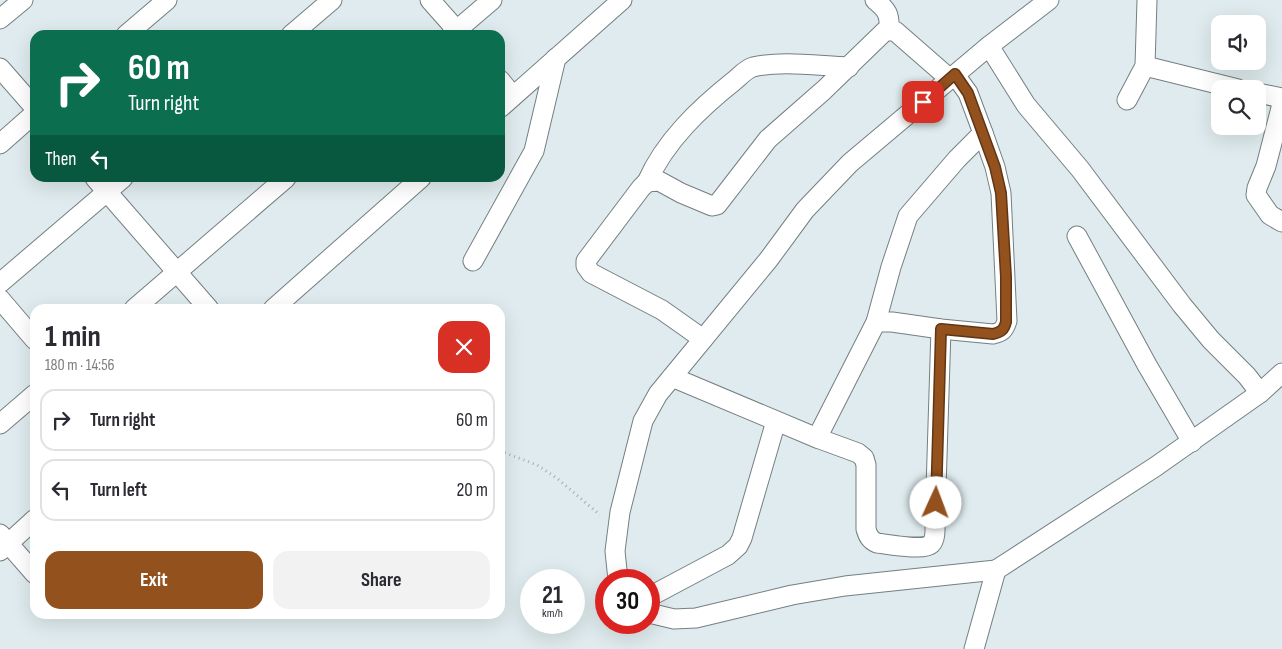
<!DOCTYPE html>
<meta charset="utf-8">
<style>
body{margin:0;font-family:"Sofia Sans Condensed",sans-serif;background:#f2f2f3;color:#2b2b33;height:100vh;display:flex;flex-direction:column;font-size:19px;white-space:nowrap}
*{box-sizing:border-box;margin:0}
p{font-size:16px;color:#7c7c81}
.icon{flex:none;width:28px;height:28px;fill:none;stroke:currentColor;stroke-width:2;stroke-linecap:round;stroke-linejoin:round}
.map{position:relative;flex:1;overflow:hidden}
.panel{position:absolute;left:30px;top:304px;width:475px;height:315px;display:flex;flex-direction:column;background:#fff;border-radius:15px;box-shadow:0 5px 20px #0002}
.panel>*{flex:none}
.top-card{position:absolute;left:30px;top:30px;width:475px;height:152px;border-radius:15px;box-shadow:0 5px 20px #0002;background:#0b6e4f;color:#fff;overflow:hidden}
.tools{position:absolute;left:1211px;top:15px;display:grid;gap:10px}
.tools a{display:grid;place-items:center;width:55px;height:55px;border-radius:10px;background:#fff;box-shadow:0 5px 20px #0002;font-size:25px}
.speed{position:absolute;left:520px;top:569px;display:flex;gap:10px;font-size:25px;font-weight:700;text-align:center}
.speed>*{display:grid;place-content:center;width:65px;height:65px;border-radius:50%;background:#fff;box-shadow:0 5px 20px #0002;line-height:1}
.speed small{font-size:12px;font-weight:400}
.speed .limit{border:8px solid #d22;background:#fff;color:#111}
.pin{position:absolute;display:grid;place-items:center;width:42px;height:42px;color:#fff;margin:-21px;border-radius:10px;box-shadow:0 2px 8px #0006}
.me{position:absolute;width:55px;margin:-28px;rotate:2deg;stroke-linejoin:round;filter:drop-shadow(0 0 4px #0008)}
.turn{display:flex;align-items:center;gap:18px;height:105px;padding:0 15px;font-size:22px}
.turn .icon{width:65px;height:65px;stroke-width:2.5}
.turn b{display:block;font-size:35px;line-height:42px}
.then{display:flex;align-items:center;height:48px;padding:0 15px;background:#0003;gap:10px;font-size:19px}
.round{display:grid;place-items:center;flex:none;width:52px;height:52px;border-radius:15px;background:#f2f2f3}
.overview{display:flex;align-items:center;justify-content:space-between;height:85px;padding:0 15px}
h1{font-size:30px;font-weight:700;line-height:38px}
.primary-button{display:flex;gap:10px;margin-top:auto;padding:10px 15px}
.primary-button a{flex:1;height:58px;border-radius:15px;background:#93511e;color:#fff;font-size:20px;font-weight:700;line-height:58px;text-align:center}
.primary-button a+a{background:#f2f2f3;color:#2b2b33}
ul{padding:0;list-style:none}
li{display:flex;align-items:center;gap:15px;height:62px;margin:0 10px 8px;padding:0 5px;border:2px solid #e1e1e2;border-radius:15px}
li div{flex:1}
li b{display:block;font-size:19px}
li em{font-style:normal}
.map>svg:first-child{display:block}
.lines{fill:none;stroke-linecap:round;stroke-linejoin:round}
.minor-casing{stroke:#747f81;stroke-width:21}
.path{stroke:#a4aeb0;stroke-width:3;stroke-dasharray:1 4;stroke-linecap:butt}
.minor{stroke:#fff;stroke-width:19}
.route-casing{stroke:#603514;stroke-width:12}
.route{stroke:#93511e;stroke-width:9}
</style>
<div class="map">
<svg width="1282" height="649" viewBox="0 0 1282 649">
<rect width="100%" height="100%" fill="#dfebee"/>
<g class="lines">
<g class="minor-casing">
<g id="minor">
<path d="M430,0l31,35"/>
<path d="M875,0c12,10 15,14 14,30"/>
<path d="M0,19l23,-19"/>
<path d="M126,35l41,-35"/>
<path d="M291,35l41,-35"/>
<path d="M451,35l41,-35"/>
<path d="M989,46l37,59 54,64 102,136 29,35 36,36 13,17"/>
<path d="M1145,66l93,23"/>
<path d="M0,68l35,40"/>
<path d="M500,80l13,16"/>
<path d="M1258,93l24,5"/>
<path d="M1127,100l18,-34 2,-66"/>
<path d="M1282,104l-16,62 -9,22 -1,7 14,20 12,7"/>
<path d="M500,108l122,-108"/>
<path d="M0,144l35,-31"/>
<path d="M95,178l114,131"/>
<path d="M647,182c18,-41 53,-74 87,-101 6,-5 12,-12 19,-14 29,-7 66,-1 96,0"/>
<path d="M1077,236l70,129 45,77"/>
<path d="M473,261l61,-110 22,-93"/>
<path d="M0,283l123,-105"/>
<path d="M0,299l35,41"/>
<path d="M134,309l152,-131"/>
<path d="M273,309l148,-131"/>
<path d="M876,322h16l49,7 52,5c9,-2 11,-4 14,-13l-6,-128 -6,-26 -12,-34"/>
<path d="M703,339l-41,-29 -71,-37 -5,-7v-5l55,-73 6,-6 12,-1 22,12 31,13 5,-1 51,-66 56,-49 61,-59h10l55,48"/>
<path d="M672,377l145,61 59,-116 15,-55 17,-51 49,-57 26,-26 -15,-40 -13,-18"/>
<path d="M0,424l35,-30"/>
<path d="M817,438l41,15 6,5 2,7v64c2,7 4,11 11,14 10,1 47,8 54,1 5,-5 4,-16 4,-23l6,-192"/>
<path d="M0,534l35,40"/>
<path d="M0,551l35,-32"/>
<path d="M618,580l-3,-29 5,-39 23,-91 15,-27 111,-135 36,-49 45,-47 139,-117 60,-46"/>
<path d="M649,597l79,-42 10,-9 4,-8 34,-117"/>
<path d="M649,613l25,6 22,-1 96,-23 53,-9 151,-16"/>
<path d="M974,649l22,-79 159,-103 105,-74 22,-20"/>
</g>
</g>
<path class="path" d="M500,451l37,14 21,14 42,36"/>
<use href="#minor" class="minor"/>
</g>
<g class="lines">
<g class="route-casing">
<path id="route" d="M923,102l32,-28 13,19 27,74 6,26 5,84v45c-2,8 -5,10 -13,12l-52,-5 -5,174"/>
</g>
<use href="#route" class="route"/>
</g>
</svg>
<div class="tools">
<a><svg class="icon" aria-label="sound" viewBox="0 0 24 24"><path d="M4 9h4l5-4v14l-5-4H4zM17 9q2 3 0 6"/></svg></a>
<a><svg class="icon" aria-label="search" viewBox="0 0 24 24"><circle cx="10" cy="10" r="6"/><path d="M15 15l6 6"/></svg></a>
</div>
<div class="speed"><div>21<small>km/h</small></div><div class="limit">30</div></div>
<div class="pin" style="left:923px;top:102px;background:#d93025"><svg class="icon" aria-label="arrive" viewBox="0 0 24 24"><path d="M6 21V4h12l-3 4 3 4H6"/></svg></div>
<svg class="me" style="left:936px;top:503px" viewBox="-20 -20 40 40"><circle r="19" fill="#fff"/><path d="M0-13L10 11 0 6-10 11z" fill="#93511e"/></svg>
<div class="top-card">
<div class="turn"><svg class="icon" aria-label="right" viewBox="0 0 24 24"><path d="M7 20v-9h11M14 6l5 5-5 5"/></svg><div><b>60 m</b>Turn right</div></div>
<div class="then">Then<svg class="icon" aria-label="left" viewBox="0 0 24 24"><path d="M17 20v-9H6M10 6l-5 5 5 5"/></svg></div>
</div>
<section class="panel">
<div class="overview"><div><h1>1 min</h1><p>180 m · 14:56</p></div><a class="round" style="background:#d93025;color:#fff"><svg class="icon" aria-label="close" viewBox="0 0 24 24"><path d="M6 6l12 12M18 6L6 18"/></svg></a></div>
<ul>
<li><svg class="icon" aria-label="right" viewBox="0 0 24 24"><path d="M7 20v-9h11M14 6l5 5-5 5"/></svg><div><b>Turn right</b></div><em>60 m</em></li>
<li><svg class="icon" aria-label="left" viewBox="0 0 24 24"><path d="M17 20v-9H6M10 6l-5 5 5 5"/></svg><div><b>Turn left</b></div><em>20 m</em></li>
</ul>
<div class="primary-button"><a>Exit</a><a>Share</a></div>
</section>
</div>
